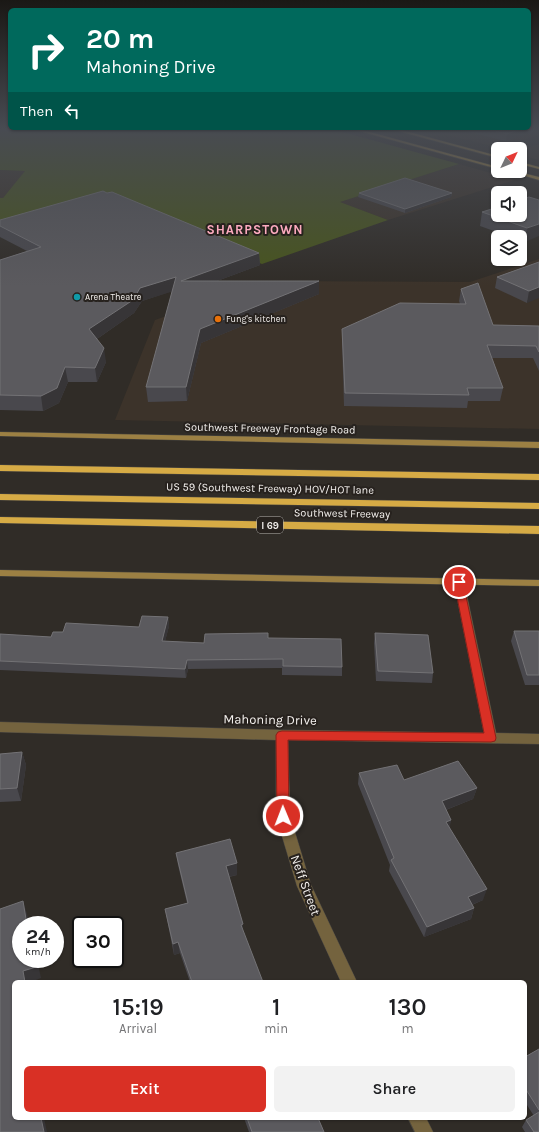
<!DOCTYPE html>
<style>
body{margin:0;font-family:Karla,sans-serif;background:#f2f2f2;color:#202124;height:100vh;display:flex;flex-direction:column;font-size:15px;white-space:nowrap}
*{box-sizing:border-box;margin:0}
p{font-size:13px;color:#757577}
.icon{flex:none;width:22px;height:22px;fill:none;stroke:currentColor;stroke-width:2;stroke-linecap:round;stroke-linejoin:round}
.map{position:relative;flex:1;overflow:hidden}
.panel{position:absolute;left:12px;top:980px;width:515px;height:140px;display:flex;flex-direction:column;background:#fff;border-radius:6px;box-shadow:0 1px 3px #0004}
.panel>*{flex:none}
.hud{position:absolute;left:8px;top:8px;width:523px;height:122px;border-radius:6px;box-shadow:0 1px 3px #0004;background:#00695c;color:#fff;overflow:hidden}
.needle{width:26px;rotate:47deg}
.tools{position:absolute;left:491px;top:142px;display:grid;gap:8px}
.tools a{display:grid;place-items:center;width:36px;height:36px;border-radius:6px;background:#fff;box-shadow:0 1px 3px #0004;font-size:20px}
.speed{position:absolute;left:12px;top:916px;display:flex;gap:8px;font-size:20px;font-weight:700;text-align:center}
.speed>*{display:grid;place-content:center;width:52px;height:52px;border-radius:50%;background:#fff;box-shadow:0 1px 3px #0004;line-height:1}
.speed small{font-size:10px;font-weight:400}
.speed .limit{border:2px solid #111;border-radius:6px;background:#fff;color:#111}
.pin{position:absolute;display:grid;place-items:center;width:34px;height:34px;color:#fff;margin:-17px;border:2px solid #fff;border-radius:50%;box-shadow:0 1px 4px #0007}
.me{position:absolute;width:44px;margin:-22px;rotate:359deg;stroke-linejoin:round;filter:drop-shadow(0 0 3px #0008)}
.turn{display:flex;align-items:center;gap:14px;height:84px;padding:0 12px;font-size:18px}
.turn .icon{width:52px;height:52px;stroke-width:2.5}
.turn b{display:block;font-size:28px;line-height:34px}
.then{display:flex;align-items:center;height:38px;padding:0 12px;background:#0003;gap:8px;font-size:15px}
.eta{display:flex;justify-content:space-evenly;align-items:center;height:68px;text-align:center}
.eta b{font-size:24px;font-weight:600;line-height:28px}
.button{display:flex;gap:8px;margin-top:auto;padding:8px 12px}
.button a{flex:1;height:46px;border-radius:6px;background:#d93025;color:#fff;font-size:16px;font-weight:600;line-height:46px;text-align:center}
.button a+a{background:#f2f2f2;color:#202124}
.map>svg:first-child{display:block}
.built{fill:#3c332a}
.green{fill:#48551c}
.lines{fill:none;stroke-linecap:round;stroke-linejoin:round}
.street-casing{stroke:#4b4843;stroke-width:1}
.secondary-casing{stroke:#4b4843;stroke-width:1}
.primary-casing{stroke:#4b4843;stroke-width:1}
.highway-casing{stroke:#4b4843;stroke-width:1}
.street{fill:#74633e;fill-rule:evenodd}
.secondary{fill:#9c8043;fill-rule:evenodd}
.primary{fill:#ba9745;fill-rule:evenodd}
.highway{fill:#d6ab45;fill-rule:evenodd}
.wall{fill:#49484d}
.shaded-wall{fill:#373537}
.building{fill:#5b5a5e;stroke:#737275}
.route{fill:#d93025;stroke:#8d1f18}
.culture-dot{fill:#0f9aa8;stroke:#27221e;stroke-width:1.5}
.food-dot{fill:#e8710a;stroke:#27221e;stroke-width:1.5}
.labels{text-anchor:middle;stroke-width:4;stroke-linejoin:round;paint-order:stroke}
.far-poi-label{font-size:9px;fill:#f4f1ee;stroke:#27221e;text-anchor:start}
.shield{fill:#27221e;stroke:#b6b3b0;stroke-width:1}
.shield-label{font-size:10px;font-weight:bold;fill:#f4f1ee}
.street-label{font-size:11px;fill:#f4f1ee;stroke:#27221e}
.far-district-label{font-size:13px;font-weight:bold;letter-spacing:1px;fill:#fdabbf;stroke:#27221e}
.near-street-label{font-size:13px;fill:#f4f1ee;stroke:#27221e}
</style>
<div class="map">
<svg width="539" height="1132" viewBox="0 0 539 1132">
<rect width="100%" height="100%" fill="#302c27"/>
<g class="built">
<path d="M419,128h120v7l-39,13z"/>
<path d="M539,144v16l-19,-5v-5z"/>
<path d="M459,164l56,16 -127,40 -49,-18z"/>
<path d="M0,170l26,1 -23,27h-3z"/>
<path d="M539,259v170l-424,-9 40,-100 110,-39 205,1z"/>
</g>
<path class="green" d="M0,128h328l131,36 -119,38 48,18 -126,44 -153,-63 -109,30v-33h3l22,-27 -25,-1z"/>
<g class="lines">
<g class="street-casing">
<g id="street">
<path d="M459,579l5,3 32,151 43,1v10l-251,-4 2,76 21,69 46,97h-16l-44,-96 -21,-70v-76l-276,-8v-10l282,8 202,3 -30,-151z"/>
<path d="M408,1118h18l7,14h-18z"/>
</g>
</g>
<g class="secondary-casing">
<g id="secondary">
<path d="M0,432l539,10v6l-539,-12z"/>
<path d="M0,570l539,10v6l-539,-10z"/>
</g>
</g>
<g class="primary-casing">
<g id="primary">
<path d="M348,128h7l143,39v2z"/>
<path d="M387,128h7l104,28v2z"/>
<path d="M520,162l19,5v2l-19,-5z"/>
<path d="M508,171h7l24,6v3z"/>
</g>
</g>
<g class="highway-casing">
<g id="highway">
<path d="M0,465l539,9v6l-539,-9z"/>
<path d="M0,494l539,9v6l-539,-9z"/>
<path d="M0,517l539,9v8l-539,-11z"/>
</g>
</g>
<use href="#street" class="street"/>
<use href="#secondary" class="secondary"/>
<use href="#primary" class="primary"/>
<use href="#highway" class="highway"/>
</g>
<g class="wall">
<path d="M468,128h71l-33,13 -38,-9z"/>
<path d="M359,193h93l-1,4 -46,16 -47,-16z"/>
<path d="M539,200l-14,42 -5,-2v-3h-9l-31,-11 2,-14z"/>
<path d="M0,220l259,33 1,12 -43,16h102v13l-118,49 -14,58 -39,1 -2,-15 26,-96 -30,10 -8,12 -37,26 9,23 -9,20h-29l-9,21 -16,8 -43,-1v-150l27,-9 -27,-14z"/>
<path d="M539,262l-12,41 -32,-15 2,-11z"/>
<path d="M461,289l32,36 46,1v45l-6,-13h-41l11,30 -3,13h-32l-1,7 -123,-2 -2,-65v-12l118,-25 -1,-3z"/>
<path d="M168,617l1,9 -4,15 39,2 64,-5 74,29v9l-60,-1v-7l-94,1 -2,9 -186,-8v-36l51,3 12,-5 76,-5z"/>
<path d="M514,631h25v54h-14l-14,-44z"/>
<path d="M375,633l58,40 -1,10 -56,-2 -2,-38z"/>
<path d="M22,752l4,13 -5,36 -21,1v-48z"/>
<path d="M359,773l45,7 73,8 -4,11 -27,11 5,10 -2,8 34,72 -11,5 2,3 -3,11 -47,18 -35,-66 1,-6 -32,-81z"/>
<path d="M176,853l61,10v12l-8,2 14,47v8l20,50h-73l-10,-29 -6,2 -9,-46 22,-6 -9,-38z"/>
<path d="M539,1049v83h-14l-3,-5 4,-7 8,-4 -9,-14v-45z"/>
<path d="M244,1118h74l6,14h-75z"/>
</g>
<g class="shaded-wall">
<path d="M524,128h15v2l-33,11 1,-7z"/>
<path d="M452,193l-1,4 -46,16v-4z"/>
<path d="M539,224v12l-14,6 2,-14z"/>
<path d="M259,253l1,12 -78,29 -1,-13z"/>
<path d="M176,277l1,13 -35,11 -8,12 -43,30 -2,-14 51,-41z"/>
<path d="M319,281v13l-118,49 -14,58 -1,-14 14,-58z"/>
<path d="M539,287v11l-12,5 2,-12z"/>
<path d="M104,348l2,14 -9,20 -2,-14z"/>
<path d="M65,367l3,15 -9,21 -16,8 -2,-15z"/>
<path d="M168,617l1,9 -6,24 -1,-9z"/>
<path d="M187,660l1,9 -2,9 -1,-9z"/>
<path d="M22,752l4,13 -5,36 -4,-13z"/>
<path d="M477,788l-4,11 -33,13 2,-11z"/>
<path d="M451,820l-2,12 -3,-10z"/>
<path d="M237,863v12l-10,2 -1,-11z"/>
<path d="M487,889l-4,11 -19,8 4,-11z"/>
<path d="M23,901l4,13 3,11h-3z"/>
<path d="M474,908l-3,11 -47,18 3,-10z"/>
<path d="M243,924v12l-2,-11z"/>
<path d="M178,942l2,11 -6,2 -1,-11z"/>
<path d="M35,959h2l4,19 -10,4h-6l-2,-11z"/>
<path d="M41,1118h3l3,14h-3z"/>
</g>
<g class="building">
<path d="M484,128h40l-17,6z"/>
<path d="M405,178l47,15 -47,16 -46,-16z"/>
<path d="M103,191l4,2 5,-1 147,61 -78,28h138l-119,48 -14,58h-40l30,-110 -36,11 -7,12 -44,29 15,19 -9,20 -30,-1 -8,21 -16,8 -41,-1v-135l41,-13 -41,-21v-6z"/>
<path d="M529,197l10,3v24l-12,4 -45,-16 16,-5v8h22v-15z"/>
<path d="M539,262v25l-10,4 -32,-14z"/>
<path d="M478,283l15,42 46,1v26l-3,-6 -49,-1 16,43h-36l2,7 -124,-2 -3,-64 58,-26 66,1 -5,-15z"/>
<path d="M142,616l26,1 -6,24 42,2 1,-9 63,-1v5l73,1 1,28 -59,-1v-7l-96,1 -2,9 -185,-8v-27l51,3 2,-5h10l3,-9 73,4z"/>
<path d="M514,631h25v44h-12z"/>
<path d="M375,633l53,2 5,38 -55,-2z"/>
<path d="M22,752l-5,36 -17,1v-35z"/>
<path d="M458,761l19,27 -35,13 9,19 -5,2 41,67 -19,8 6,11 -47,19 -36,-67 3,-2 -35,-85 38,-8 7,15z"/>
<path d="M230,839l7,24 -11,3 17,58 -2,1 22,57h-71l-14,-40 -5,2 -8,-35 23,-6 -12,-50z"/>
<path d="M23,901l4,24h-6v34h14l1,8 -13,4 2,11h-11v136h27l3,14h-44v-223z"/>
<path d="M539,1049v61l-14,-22v-31z"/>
<path d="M539,1112v20h-5l-8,-12z"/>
<path d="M247,1118h71l6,14h-72z"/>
</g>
<linearGradient id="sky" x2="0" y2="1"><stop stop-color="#1a1815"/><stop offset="0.45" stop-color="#484b52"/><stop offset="1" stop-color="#484b52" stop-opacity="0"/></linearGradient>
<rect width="539" height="286" fill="url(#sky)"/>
<path class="route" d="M459,579l4,3 33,156 -1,3 -4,1 -203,-2 1,76 -2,4 -4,1 -4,-1 -2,-4 -1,-81 2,-3 4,-1 202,2 -30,-151z"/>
<circle class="culture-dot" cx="77" cy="297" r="4"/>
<circle class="food-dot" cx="218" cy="319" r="4"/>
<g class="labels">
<g class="far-poi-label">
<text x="85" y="300">Arena Theatre</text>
<text x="226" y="322">Fung's kitchen</text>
</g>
<rect class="shield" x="257" y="517" width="26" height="16" rx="3"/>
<g class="shield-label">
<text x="270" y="529">I 69</text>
</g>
<g class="street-label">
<text transform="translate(270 428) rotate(1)" y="4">Southwest Freeway Frontage Road</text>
<text transform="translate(270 488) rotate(1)" y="4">US 59 (Southwest Freeway) HOV/HOT lane</text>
<text transform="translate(342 513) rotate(1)" y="4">Southwest Freeway</text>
</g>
<g class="far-district-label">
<text x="255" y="234">SHARPSTOWN</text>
</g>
<g class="near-street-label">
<text transform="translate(270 719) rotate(1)" y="5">Mahoning Drive</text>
<text transform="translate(306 885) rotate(70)" y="5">Neff Street</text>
</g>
</g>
</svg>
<div class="tools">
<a><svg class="needle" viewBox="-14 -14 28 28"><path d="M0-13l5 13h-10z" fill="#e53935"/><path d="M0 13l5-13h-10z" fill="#757577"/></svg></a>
<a><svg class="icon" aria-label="sound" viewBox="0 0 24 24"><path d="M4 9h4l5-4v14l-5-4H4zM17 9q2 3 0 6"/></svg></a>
<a><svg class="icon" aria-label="layers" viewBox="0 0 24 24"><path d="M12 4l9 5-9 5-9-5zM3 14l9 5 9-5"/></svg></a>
</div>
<div class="speed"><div>24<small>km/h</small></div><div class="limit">30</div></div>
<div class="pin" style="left:459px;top:582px;background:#d93025"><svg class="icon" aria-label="arrive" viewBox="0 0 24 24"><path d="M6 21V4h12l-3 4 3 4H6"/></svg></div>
<svg class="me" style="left:283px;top:816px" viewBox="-20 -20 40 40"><circle r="17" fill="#d93025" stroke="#fff" stroke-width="3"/><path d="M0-11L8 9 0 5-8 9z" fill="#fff"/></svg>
<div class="hud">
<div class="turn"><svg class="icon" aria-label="right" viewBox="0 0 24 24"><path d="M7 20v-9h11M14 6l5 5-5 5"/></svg><div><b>20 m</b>Mahoning Drive</div></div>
<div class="then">Then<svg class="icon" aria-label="left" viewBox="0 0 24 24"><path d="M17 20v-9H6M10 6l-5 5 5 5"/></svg></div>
</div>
<section class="panel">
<div class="eta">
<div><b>15:19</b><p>Arrival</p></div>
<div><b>1</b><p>min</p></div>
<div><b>130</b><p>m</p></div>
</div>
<div class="button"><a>Exit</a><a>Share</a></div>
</section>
</div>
